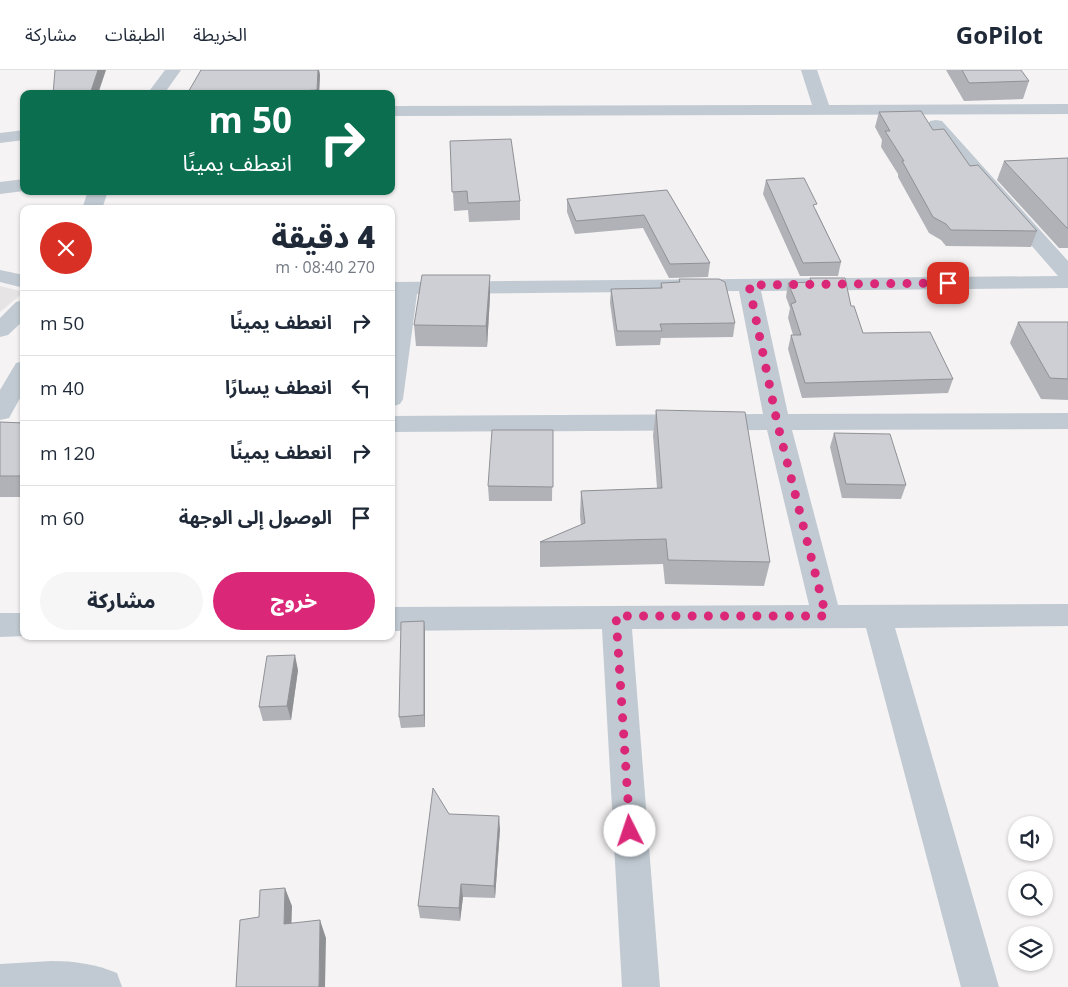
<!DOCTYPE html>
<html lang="ar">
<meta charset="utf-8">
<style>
body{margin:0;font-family:"Open Sans","Noto Sans Arabic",sans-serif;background:#f6f6f7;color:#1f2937;direction:rtl;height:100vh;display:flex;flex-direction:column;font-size:19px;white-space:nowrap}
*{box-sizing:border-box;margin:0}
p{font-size:16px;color:#747a83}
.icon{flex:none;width:28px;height:28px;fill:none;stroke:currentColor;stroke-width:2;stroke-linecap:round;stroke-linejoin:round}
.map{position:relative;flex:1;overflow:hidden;direction:ltr}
.sheet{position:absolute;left:20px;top:135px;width:375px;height:435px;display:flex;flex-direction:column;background:#fff;border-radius:10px;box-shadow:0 1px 4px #0004;direction:rtl}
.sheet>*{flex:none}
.top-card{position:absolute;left:20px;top:20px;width:375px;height:105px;border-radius:10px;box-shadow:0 1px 4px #0004;direction:rtl;background:#0b6e4f;color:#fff;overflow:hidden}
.controls{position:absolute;left:1008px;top:746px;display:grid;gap:10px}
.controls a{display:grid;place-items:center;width:45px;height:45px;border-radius:50%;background:#fff;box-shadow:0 1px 4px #0004;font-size:25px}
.pin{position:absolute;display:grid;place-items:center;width:42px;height:42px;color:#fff;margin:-21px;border-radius:10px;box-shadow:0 2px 8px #0006}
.me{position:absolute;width:55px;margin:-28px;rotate:356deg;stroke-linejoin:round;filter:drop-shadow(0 0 4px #0008)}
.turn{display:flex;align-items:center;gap:18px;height:105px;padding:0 20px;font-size:22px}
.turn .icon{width:65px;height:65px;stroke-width:2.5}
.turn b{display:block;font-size:35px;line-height:42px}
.round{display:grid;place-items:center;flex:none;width:52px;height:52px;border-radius:26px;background:#f6f6f7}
.summary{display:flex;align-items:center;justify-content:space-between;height:85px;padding:0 20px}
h1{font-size:30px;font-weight:800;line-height:38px}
.button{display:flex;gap:10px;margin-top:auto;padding:10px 20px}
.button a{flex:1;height:58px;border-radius:30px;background:#db2777;color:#fff;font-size:20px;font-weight:800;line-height:58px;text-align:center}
.button a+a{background:#f6f6f7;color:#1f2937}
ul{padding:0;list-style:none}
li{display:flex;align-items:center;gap:15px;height:65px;padding:0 20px;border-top:1px solid #e0e1e3}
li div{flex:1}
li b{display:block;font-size:19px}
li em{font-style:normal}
header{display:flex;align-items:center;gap:30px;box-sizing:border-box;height:70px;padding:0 25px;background:#fff;border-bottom:1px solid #e0e1e3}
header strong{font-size:24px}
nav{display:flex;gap:28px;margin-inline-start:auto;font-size:18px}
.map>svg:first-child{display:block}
.education{fill:#e6e4e5}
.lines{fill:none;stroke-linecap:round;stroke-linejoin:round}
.minor{fill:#c1cad2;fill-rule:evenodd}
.wall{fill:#b0b2b7}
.shaded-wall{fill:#909195}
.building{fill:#cdcfd5;stroke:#909195}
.route{stroke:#db2777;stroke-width:9;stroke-dasharray:0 16.2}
</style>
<header>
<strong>GoPilot</strong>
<nav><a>الخريطة</a><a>الطبقات</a><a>مشاركة</a></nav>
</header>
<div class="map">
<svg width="1068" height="917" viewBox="0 0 1068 917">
<rect width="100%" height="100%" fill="#f5f3f3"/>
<path class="education" d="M0,216l24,6 -24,20z"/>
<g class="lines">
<g class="minor">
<path d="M165,0h16l-17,24h-17z"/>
<path d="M801,0h16l12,35 239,-1v10l-677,2v-10l421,-1z"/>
<path d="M936,50l6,1 126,140v27l-307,3 27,123 280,-1v16l-276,1 46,175 230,-1v22l-173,2 104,359h-38l-95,-359 -234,1 28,358h-38l-20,-358 -211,2v-24l418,-2 -42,-175 -376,2v-16l372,-2 -24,-123 -322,3 -14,105 -3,5 -9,3v-87l4,-26h-4v-12l667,-6 -128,-147 -3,-4 3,-4z"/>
<path d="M24,60v10l-24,3v-10z"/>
<path d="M24,109v12l-24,3v-12z"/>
<path d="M88,121h20l-6,18h-20z"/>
<path d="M0,200l24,5v13l-24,-6z"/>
<path d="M24,230v20l-16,15 -8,2v-19l16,-16z"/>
<path d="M24,291v30l-15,27 -9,2v-30l16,-27z"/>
<path d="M0,543h24l1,23 -25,1z"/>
<path d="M52,891c23,0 43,3 65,12l5,14h-122v-23z"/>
</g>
</g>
<g class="wall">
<path d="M201,0h118l1,5 -1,19h-132z"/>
<path d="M946,0h75l8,11 -6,18 -59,2z"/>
<path d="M879,42l54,18 104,101 -6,16 -85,-1 -5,-6 -12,-7 -31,-56v-3l-17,-27 1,-7 -7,-13z"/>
<path d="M450,71l70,60v19l-51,2 -1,-12 -14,1z"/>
<path d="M1068,88v90h-9l-62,-68 7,-19z"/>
<path d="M766,110l50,30 25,52 -3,14h-38l-37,-82z"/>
<path d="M667,120l43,73 -2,14 -39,1 -26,-50 -68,6 -8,-22v-13z"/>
<path d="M810,208l41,28 12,27 90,46 -5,14 -146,5 -14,-49 3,-14h2l-5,-17 2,-10 -4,-11 2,-14 21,-1z"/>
<path d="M679,209l56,44 -2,14 -72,1 -1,7 -44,1 -6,-43 1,-14 49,-1 1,-5 18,-1z"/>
<path d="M490,226l-3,51 -71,-1 -2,-21z"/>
<path d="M1018,252h50v78l-27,-1 -31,-56z"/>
<path d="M656,340l114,152 -6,24 -99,-2 -2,-20 -123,3v-25l41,-17 -1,-9 1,-25 76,-3 -4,-53z"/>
<path d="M0,352l24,1v74h-24z"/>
<path d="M553,360l-1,71h-63l-1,-15z"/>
<path d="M834,363l72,52 -5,14 -59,-1 -12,-51z"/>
<path d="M424,551l1,12v94l-24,1 -2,-11z"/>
<path d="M298,600l-7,50 -28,1 -4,-14z"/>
<path d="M449,744l51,15 -5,69 -32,-1 -3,24 -40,-3 -2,-12z"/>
</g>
<g class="shaded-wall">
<path d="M98,0h8l-8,24h-8z"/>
<path d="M318,0h1l1,5 -1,19h-1l-1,-4z"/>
<path d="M490,205v21l-3,51 -1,-21z"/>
<path d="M424,551l1,12v94l-1,-12z"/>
<path d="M295,585l3,15 -7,50 -4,-14z"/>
<path d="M499,746l1,13 -5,69 -1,-12z"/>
<path d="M461,814l2,13 -3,24 -1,-13z"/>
<path d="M285,818l7,18 -1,36 -7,-18z"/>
<path d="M320,850l6,18 -1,49h-6z"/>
</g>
<g class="building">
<path d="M55,0h43l-8,24h-37z"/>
<path d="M201,0h117l-1,20 -18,1v3h-112z"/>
<path d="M962,0h59l8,11 -60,2z"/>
<path d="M921,41l12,19 11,-1 26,37 8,-1 59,66 -86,-1 -5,-6 -13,-7 -31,-56h2l-19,-30h5l-11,-19z"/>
<path d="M511,69l9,62 -52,2 -1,-12 -15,1 -2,-51z"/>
<path d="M1068,88v70h-1l-63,-67z"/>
<path d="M804,108l13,26 -4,1 28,57 -38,1 -37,-83z"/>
<path d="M667,120l43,73 -40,1 -26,-49 -68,6 -9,-22z"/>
<path d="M196,136l-1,3h-54v-1z"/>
<path d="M422,205h68l-4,51 -72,-1z"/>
<path d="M810,208h35l6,28h3l9,27 67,-1 23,47 -148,4 -14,-48h10l-10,-31 5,-2 -8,-19 24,-1z"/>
<path d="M679,209h40l6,3 10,41 -75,1 2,7h-45l-6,-42 51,-1 -1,-5 19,-1z"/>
<path d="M1018,252h50v57l-18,-1z"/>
<path d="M656,340l89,2 25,150 -102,-2 -2,-21 -126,3 45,-19 -4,-32 81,-3z"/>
<path d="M0,352l24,1v53h-24z"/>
<path d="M492,360h61v57l-65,-1z"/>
<path d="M834,363l56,1 16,51 -60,-1z"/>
<path d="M424,551v94l-25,2 2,-95z"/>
<path d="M295,585l-8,51 -28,1 8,-51z"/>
<path d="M433,718l16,26 50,2 -5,70 -33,-2 -2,24 -41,-2z"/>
<path d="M285,818l-1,36 36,-4 -1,67h-83l4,-67 19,-3 1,-27z"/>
</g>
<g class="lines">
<path class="route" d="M630,761l-14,-215h210l-49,-194 -28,-137 199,-2"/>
</g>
</svg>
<div class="controls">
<a><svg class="icon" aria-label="sound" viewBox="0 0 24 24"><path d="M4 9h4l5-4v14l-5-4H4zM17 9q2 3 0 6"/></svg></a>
<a><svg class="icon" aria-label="search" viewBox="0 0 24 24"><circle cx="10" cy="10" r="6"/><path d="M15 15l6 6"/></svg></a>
<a><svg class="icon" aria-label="layers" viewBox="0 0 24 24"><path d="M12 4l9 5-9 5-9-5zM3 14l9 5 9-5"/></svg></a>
</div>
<div class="pin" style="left:948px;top:213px;background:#d93025"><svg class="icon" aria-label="arrive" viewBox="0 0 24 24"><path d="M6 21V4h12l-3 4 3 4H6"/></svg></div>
<svg class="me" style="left:630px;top:761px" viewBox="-20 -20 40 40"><circle r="19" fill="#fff"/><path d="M0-13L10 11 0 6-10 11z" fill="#db2777"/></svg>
<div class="top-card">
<div class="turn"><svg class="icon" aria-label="right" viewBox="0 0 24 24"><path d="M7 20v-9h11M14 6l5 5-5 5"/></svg><div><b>50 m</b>انعطف يمينًا</div></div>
</div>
<section class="sheet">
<div class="summary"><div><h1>4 دقيقة</h1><p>270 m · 08:40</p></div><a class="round" style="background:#d93025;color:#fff"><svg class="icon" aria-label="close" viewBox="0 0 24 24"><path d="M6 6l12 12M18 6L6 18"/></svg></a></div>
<ul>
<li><svg class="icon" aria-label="right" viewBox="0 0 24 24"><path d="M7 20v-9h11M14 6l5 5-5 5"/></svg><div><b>انعطف يمينًا</b></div><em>50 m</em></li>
<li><svg class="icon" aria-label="left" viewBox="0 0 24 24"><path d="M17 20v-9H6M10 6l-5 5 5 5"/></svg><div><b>انعطف يسارًا</b></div><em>40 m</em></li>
<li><svg class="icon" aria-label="right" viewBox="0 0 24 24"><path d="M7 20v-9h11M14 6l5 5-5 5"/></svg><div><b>انعطف يمينًا</b></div><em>120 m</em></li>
<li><svg class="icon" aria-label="arrive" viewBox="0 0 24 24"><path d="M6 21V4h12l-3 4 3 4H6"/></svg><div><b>الوصول إلى الوجهة</b></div><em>60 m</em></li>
</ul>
<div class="button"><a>خروج</a><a>مشاركة</a></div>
</section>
</div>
